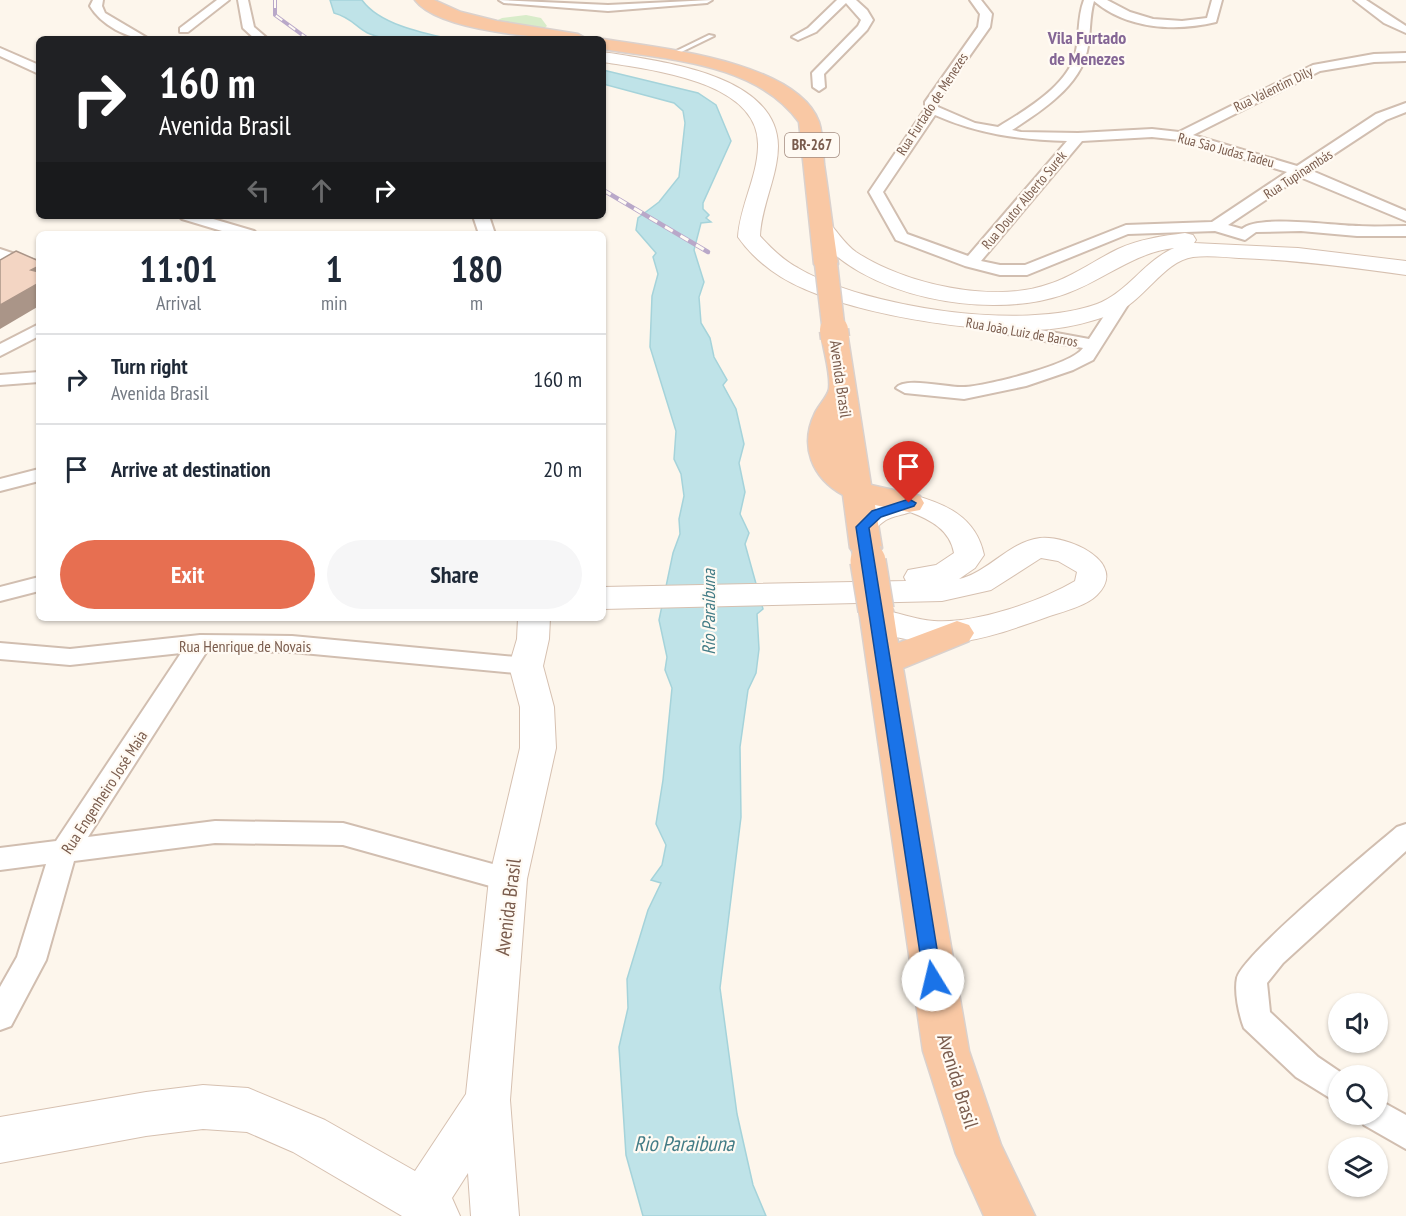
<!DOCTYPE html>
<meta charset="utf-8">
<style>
body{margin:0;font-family:"PT Sans Narrow",sans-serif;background:#f6f6f7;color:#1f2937;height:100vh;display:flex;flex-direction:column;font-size:22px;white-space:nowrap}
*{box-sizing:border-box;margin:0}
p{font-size:20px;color:#747a83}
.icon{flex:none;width:33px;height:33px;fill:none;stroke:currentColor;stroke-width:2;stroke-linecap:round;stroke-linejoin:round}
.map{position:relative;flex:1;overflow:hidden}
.panel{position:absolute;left:36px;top:231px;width:570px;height:390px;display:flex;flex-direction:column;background:#fff;border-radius:9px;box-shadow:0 2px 4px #0004}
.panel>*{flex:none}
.hud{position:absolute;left:36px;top:36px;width:570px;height:183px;border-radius:9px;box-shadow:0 2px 4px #0004;background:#202124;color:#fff;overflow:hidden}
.tools{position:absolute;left:1328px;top:993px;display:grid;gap:12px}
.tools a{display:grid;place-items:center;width:60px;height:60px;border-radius:50%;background:#fff;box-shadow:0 2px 4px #0004;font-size:30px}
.pin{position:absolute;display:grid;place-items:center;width:51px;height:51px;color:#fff;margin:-62px -26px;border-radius:50% 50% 50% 0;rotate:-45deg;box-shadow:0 0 6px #0007}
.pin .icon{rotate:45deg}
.me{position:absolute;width:66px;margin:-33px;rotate:351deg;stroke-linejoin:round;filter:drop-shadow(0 0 4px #0008)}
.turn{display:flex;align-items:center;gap:21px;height:126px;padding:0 24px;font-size:27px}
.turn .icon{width:78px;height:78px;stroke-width:2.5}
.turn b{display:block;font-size:42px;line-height:51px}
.lanes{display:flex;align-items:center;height:57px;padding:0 24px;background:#0003;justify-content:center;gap:30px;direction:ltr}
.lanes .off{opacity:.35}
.eta{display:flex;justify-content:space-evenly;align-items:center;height:102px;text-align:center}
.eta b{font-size:36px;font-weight:700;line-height:42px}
.cta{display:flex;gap:12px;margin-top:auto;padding:12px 24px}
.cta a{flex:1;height:69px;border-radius:36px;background:#e76f51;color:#fff;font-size:24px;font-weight:700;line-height:69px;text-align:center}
.cta a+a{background:#f6f6f7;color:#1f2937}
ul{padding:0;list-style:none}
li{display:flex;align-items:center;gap:18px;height:90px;padding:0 24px;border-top:2px solid #e0e1e3}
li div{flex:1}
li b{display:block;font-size:22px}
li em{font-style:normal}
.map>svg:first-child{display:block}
.green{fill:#d8ecc9}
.water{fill:#bfe3e8;stroke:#a5d3da;stroke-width:1.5}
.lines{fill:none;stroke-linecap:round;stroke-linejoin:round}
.service-casing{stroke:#d1beb0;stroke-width:4}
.minor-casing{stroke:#d1beb0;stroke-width:4}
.secondary-casing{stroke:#d6c0b0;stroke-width:2}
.trunk-casing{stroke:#dad1cd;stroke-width:3}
.service{fill:#fff;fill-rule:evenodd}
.minor{fill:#fff;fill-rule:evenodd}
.secondary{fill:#fff;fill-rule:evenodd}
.trunk{fill:#f9c8a4;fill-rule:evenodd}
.rail-far1-casing{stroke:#b9a8c9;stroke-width:4}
.rail-casing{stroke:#b9a8c9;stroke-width:4.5}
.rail-far1{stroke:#fffaf3;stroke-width:2;stroke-dasharray:8;stroke-linecap:butt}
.rail{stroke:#fffaf3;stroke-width:3;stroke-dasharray:9;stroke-linecap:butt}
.trunk-bridge-far2-casing{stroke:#dad1cd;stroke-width:25;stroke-linecap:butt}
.trunk-bridge-far1-casing{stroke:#dad1cd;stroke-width:31;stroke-linecap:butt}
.trunk-bridge-casing{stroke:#dad1cd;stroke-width:38;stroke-linecap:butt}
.trunk-bridge-far2{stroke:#f9c8a4;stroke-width:22}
.trunk-bridge-far1{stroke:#f9c8a4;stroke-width:28}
.trunk-bridge{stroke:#f9c8a4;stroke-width:35}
.shaded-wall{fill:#aa9588}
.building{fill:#f3d5c3;stroke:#aa9588;stroke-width:1.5}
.route{fill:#1a73e8;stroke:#114b97;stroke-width:1.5}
.labels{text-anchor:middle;stroke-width:4.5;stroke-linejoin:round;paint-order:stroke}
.far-street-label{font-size:14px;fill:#7a5c4d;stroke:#fffaf3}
.shield{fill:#fffaf3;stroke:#a28b7f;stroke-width:1.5}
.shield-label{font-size:15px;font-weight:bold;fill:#7a5c4d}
.street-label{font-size:16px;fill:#7a5c4d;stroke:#fffaf3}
.far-district-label{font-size:18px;font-weight:bold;fill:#846695;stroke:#fffaf3}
.water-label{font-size:18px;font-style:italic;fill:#437c86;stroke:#fffaf3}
.near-street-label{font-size:20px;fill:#7a5c4d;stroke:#fffaf3}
.near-water-label{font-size:21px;font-style:italic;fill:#437c86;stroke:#fffaf3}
</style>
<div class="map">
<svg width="1406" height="1216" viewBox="0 0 1406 1216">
<rect width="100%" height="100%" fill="#fdf6ec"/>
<path class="green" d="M526,15l15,3 6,8 -5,4 -48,-8 8,-4z"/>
<g class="water">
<path d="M330,0h32c17,24 60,33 88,39 -26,0 -56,5 -80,-5 -13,-5 -17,-16 -36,-21z"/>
<path d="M603,70l95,23 18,12 15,36 -28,62v6l6,6 -3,3 5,4 -10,1 -7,27 10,32 -5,15 2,26 9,15 4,19 13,23 -4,5 13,24 8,35 -5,19 6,29 -5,22 9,19 -4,11 18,65 -6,5 2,35 -3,24 -8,17 -8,57 1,70 -21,171 17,126 16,71 13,31h-123l-17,-61 -7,-108 9,-39 -1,-29 21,-69 13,-27 -10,-3 11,-15 4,-20 -10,-21 7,-44 9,-92 -7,-18 2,-13 -8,-37 14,-67 7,-19 -1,-15 5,-23 -3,-22 -7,-15 2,-28 -26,-84 2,-51 6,-22 -5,-17 3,-4 -20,-23 2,-12 21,-16 20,-25 6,-54 -2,-12 -9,-8 -71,-19z"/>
</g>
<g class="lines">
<g class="service-casing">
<path id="service" d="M709,35l5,1 -43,21 -5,-1z"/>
</g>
<g class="minor-casing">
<g id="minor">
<path d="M93,0h10l-1,6 3,7 44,26c-21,0 -48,-14 -59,-33z"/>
<path d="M217,0h12l-41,32h-8v-4z"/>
<path d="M238,0h10l6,27 14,12h-13l-12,-11z"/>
<path d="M499,0l109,5 104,-5 -5,3 -99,8 -104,-8z"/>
<path d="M837,0h19l11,10 6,10 -6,10 -43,44 1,13 -6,4 -6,-4 -1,-14 46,-47 3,-6 -15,-17 -30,29 -18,8 -6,-3 16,-9z"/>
<path d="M970,0h11l11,14 -2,13 -53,75 1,5 37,16 23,4c26,-16 68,-40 77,-72 5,-18 2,-37 9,-55h23l23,12 23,7 29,2 25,-3 5,-18h10l-6,22c-41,10 -89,7 -122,-21 -5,16 -3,34 -7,50 -7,35 -47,61 -75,79l9,2 57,1 74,-4 27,3 134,-67 61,-11 32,-1v8l-32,1 -54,9 -127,64 104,31 79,-52 30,-11v9l-20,8 -76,50 96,41v10l-106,-44 -72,48 14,4c16,-15 93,-3 117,-3 15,1 31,0 47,0v10h-49l-56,-5 -45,1 -11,8 -30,-9 -87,3 -101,41h-27l-35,-9 -69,-26 -27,-48 56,-83v-7l53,-75 2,-13zM935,115c43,19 85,25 132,26l-99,115 -61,-22 -24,-42zM1152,137l28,3 107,32 -75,50 -86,3 -101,40h-25l-19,-4 101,-120z"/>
<path d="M1354,0h12l40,26v7l-22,-10z"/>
<path d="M0,48l39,17v9l-39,-18z"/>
<path d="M179,216h24l51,15 3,3h-25l-50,-15z"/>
<path d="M473,216h16l6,18h-16z"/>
<path d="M0,249l39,13v10l-39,-13z"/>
<path d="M1123,295l8,5 -38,60 -20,10 -47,16 -62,13 -59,-6 -9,-5c8,-12 53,0 68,-1 22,-1 108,-22 119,-39l-103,-19 -9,-5 9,-5 109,20 28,-43z"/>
<path d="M39,324v12l-39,20v-12z"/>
<path d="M39,372v10l-39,3v-10z"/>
<path d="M39,469v12l-39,10v-12z"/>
<path d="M39,577v14l-39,10v-14z"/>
<path d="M200,635l92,1 234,22 8,2 4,6 -4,6 -8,2 -234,-22 -85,-1 -119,186 127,-16 128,2 175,48 4,8 -4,8 -10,4 -165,-46 -128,-2 -141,18 -28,99 -35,66 -11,4v-43l17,-30 29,-93 -46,6v-22l56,-7 125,-188 -111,12 -70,-6v-16l70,6z"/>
<path d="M1406,824v27l-123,112 -16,20 3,29 48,45 28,19h-8v27l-42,-26 -52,-49c-5,-13 -10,-36 -7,-50 6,-24 133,-128 160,-151z"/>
<path d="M1377,1099l29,16v34l-42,-24 -5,-11h18z"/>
</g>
</g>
<g class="secondary-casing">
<g id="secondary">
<path d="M603,52c54,9 174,21 175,94 0,30 -17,60 -18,90 11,12 23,24 38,32 68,40 225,63 299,36 31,-12 47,-43 77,-56 -42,5 -71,33 -109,46 -75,27 -206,4 -253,-64l3,-5h16c8,9 15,20 25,27 48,32 138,52 193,32 25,-8 46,-24 69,-35 21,-10 45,-13 67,-16l8,2 3,5 -2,3 104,5 108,13v14c-56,-8 -111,-15 -167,-17 -15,-1 -31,-3 -46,-1 -30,4 -50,46 -80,57 -20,7 -41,13 -62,15 -70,6 -210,-15 -270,-52 -16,-10 -32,-24 -43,-40 2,-31 19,-59 20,-90 3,-66 -107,-77 -155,-85z"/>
<path d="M909,494c35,9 67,22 75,61l-9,13 -16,11c30,-7 49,-37 81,-41 27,-3 90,24 57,57 -11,11 -35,17 -50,22 -73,26 -106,37 -181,11l-5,-8 5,-8c21,-6 45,8 68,9 41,3 105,-19 141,-40l2,-9 -19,-11 -17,-3 -50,32 -49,11 -339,8v-22l303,-6 -2,-4 4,-7 28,-5 18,-12c-4,-23 -23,-33 -44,-41 -7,3 -17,4 -24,8 -14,9 -15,19 -33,14l-5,-7 18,-19z"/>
<path d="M518,618h32l-1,21 -6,27 11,41 2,41 -29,131 -17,221 9,116h-48l-3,-43 -16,25 8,18h-58l-109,-64 -46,-20 -44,-3 -57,7 -146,27v-46l146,-25 57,-7 45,3 77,32 90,51 51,-77 23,-215 31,-131v-41l-11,-41 8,-27z"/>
</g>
</g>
<g class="trunk-casing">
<g id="trunk">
<path d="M415,0h19l27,12 36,9 81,13 9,5c-39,0 -148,-7 -172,-39z"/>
<path d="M602,39h1c55,9 194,22 216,83 4,12 4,29 5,42 5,33 9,67 14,100l-4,5h-16l-4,-5 -15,-142c-43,-59 -129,-62 -196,-73z"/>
<path d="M835,330l9,3 4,5 23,147 49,11 4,7 -4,7 -11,2 -34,-7 7,43 -5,7 -11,3 -11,-3 -5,-7 -7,-53c-31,-17 -44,-49 -28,-82 3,-7 13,-17 14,-24 2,-15 -5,-36 -7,-51l4,-5z"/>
<path d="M876,599l12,3 5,8 5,33 59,-22 12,4 5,8 -5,8 -66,27 66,383 32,94 34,71h-51l-28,-62 -33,-103 -64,-441 5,-8z"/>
</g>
</g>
<use href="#service" class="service"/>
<use href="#minor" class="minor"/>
<use href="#secondary" class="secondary"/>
<use href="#trunk" class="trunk"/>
<g class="rail-far1-casing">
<path id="rail-far1" d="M275,0v15l33,24"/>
</g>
<g class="rail-casing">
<path id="rail" d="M603,190l105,62"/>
</g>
<use href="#rail-far1" class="rail-far1"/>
<use href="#rail" class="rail"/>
<g class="trunk-bridge-far2-casing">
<path id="trunk-bridge-far2" d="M826,264l8,68"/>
</g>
<g class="trunk-bridge-far1-casing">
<g id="trunk-bridge-far1">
<path d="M834,330l1,8"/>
<path d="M866,548l2,15"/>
</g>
</g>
<g class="trunk-bridge-casing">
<path id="trunk-bridge" d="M868,561l8,49"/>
</g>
<use href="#trunk-bridge-far2" class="trunk-bridge-far2"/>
<use href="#trunk-bridge-far1" class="trunk-bridge-far1"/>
<use href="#trunk-bridge" class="trunk-bridge"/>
</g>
<path class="shaded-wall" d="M39,266v40l-39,23v-24l31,-35z"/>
<path class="building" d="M16,251l23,10v5l-8,4 8,2v11l-39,22v-45z"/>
<path class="route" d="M909,499l7,4 -2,3 -33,11 -12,11 73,452 -2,5 -7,3 -6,-3 -3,-5 -68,-453 16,-16z"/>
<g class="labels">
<g class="far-street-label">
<text transform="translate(1273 89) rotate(-26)" y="5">Rua Valentim Dily</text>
<text transform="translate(932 104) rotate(-57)" y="5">Rua Furtado de Menezes</text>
<text transform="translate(1226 150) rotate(15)" y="5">Rua São Judas Tadeu</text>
<text transform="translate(1298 174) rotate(-33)" y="5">Rua Tupinambás</text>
<text transform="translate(1024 200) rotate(-50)" y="5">Rua Doutor Alberto Surek</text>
<text transform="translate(1022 332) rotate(10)" y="5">Rua João Luiz de Barros</text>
</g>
<rect class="shield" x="785" y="133" width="54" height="24" rx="4.5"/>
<g class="shield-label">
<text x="812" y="150">BR-267</text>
</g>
<g class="street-label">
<text transform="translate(841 379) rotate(82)" y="6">Avenida Brasil</text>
<text x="245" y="652">Rua Henrique de Novais</text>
<text transform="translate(104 792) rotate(-57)" y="6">Rua Engenheiro José Maia</text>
</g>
<g class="far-district-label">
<text x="1087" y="44">Vila Furtado<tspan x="1087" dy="21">de Menezes</tspan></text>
</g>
<g class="water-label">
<text transform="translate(709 612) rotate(-90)" y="6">Rio Paraibuna</text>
</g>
<g class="near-street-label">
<text transform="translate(508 907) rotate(-83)" y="7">Avenida Brasil</text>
<text transform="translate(958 1081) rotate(73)" y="7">Avenida Brasil</text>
</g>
<g class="near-water-label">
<text x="684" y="1151">Rio Paraibuna</text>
</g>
</g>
</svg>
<div class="tools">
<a><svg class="icon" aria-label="sound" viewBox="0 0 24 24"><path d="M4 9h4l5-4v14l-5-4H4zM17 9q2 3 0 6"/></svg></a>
<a><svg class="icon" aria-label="search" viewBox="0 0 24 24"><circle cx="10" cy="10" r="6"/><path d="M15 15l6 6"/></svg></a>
<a><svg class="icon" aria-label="layers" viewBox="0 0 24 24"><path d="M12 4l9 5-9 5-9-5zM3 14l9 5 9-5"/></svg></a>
</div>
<div class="pin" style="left:909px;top:503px;background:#d93025"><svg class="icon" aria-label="arrive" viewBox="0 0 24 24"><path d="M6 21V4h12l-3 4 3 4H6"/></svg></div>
<svg class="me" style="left:933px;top:980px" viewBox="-20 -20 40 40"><circle r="19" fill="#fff"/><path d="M0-13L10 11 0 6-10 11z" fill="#1a73e8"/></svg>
<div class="hud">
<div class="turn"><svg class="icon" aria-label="right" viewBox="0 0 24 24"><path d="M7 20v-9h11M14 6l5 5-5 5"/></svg><div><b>160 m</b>Avenida Brasil</div></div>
<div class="lanes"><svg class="icon off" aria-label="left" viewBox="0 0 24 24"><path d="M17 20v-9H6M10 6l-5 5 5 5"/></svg><svg class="icon off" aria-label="ahead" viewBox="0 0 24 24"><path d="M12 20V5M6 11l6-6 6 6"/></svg><svg class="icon" aria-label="right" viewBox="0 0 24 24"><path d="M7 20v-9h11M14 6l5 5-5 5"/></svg></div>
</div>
<section class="panel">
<div class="eta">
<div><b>11:01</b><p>Arrival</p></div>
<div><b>1</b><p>min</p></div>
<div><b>180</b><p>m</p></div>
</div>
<ul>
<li><svg class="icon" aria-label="right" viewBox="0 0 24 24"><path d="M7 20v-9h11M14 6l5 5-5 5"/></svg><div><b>Turn right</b><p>Avenida Brasil</p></div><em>160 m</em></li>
<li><svg class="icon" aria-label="arrive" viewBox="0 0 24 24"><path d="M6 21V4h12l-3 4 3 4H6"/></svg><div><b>Arrive at destination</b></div><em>20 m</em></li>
</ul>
<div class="cta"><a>Exit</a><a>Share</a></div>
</section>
</div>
